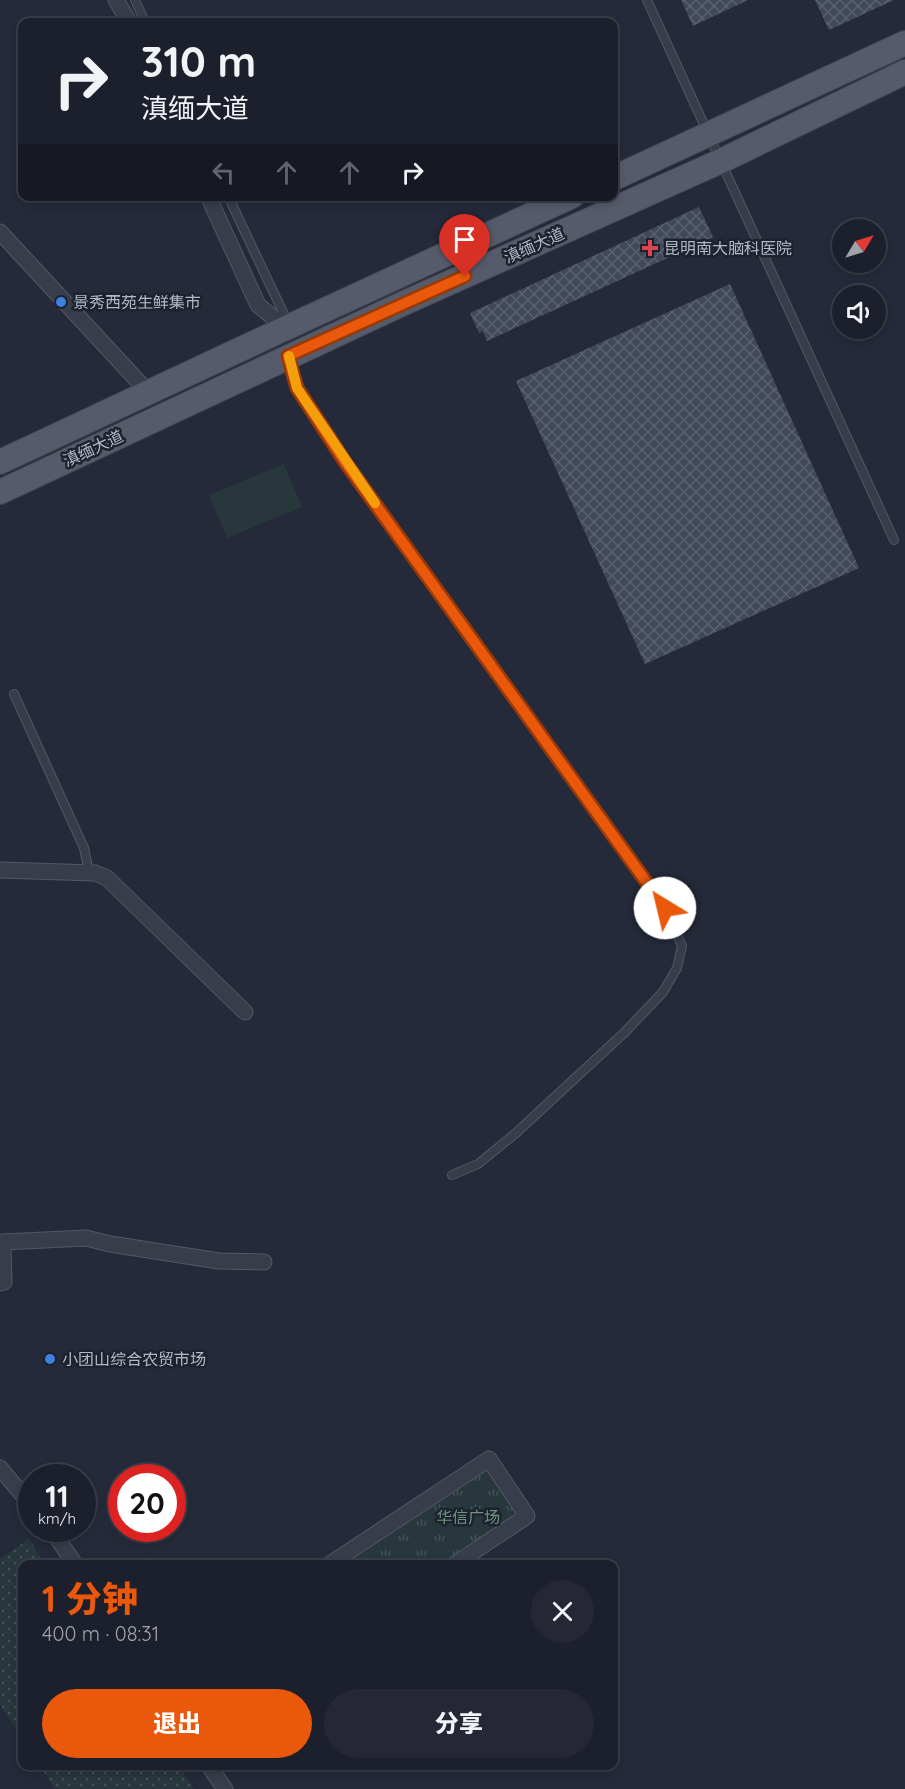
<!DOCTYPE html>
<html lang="zh">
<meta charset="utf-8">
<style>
body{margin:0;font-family:Quicksand,"Noto Sans SC",sans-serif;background:#252834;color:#f1f3f6;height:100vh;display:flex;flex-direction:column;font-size:22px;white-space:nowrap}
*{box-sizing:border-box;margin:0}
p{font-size:20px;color:#a0a3a9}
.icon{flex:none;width:33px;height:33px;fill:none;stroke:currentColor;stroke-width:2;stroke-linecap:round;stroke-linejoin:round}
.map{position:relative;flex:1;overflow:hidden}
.sheet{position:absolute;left:18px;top:1560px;width:600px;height:210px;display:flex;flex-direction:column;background:#1c202c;border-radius:12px;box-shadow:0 3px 9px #0003,0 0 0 2px #3a3e48}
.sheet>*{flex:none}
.banner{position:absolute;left:18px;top:18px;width:600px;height:183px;border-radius:12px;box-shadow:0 3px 9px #0003,0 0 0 2px #3a3e48;background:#1c202c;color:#f1f3f6;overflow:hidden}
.needle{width:39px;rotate:52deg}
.controls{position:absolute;left:832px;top:219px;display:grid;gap:12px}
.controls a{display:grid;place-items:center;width:54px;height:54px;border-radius:50%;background:#1c202c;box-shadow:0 3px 9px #0003,0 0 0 2px #3a3e48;font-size:30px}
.speed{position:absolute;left:18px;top:1464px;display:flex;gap:12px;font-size:30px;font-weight:700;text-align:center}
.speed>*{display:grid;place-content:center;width:78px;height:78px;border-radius:50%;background:#1c202c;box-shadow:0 3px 9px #0003,0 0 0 2px #3a3e48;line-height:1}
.speed small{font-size:15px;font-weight:400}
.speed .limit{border:9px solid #d22;background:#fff;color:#111}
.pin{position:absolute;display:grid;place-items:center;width:51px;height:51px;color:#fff;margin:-62px -26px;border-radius:50% 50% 50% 0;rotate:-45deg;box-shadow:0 0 6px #0007}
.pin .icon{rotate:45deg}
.me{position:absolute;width:66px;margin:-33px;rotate:324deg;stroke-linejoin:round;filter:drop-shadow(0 0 4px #0008)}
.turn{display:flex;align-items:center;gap:21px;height:126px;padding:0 24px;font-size:27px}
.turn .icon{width:78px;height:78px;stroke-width:2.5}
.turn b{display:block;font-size:42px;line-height:51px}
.lanes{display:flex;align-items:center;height:57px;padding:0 24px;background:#0003;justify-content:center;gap:30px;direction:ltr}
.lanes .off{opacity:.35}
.round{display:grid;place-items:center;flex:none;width:63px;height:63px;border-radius:32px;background:#252834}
.summary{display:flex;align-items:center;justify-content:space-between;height:102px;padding:0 24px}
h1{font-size:36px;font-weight:800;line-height:45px;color:#ea580c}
.action{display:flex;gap:12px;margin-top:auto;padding:12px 24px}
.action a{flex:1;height:69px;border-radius:36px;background:#ea580c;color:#fff;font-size:24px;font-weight:800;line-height:69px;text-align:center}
.action a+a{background:#252834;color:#f1f3f6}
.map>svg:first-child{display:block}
.grass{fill:url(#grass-dots)}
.park{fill:url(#park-tufts)}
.pitch{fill:#27373c}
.building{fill:url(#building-cross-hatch)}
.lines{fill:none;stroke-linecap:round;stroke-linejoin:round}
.service-casing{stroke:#535865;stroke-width:10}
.minor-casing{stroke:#535865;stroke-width:17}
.primary-casing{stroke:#414653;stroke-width:26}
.service{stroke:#383d4b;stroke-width:8}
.minor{stroke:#383d4b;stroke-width:15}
.primary{stroke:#565b6b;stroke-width:24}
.route-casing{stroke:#983908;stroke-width:15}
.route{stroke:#ea580c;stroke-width:10}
.slow{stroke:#f59e0b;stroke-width:10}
.health-dot{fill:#e0444e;stroke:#1d222f;stroke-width:2}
.shop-dot{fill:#3f7fe0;stroke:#1d222f;stroke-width:2}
.labels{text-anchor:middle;stroke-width:5;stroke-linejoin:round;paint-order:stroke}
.street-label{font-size:16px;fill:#b4b8c6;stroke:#1d222f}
.poi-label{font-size:16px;fill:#b4b8c6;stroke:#1d222f;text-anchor:start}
.park-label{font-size:16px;fill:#6c957c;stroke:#1d222f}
</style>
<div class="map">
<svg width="905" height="1789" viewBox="0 0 905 1789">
<defs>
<pattern id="grass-dots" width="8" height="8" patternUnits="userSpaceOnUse" patternTransform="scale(1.5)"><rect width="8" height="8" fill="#27373c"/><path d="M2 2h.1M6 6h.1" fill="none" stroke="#445257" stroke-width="1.8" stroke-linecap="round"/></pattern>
<pattern id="park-tufts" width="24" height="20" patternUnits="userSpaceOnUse" patternTransform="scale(1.5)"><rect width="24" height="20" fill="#27373c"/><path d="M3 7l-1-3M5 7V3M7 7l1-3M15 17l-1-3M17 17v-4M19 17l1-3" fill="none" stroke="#445257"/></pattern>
<pattern id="building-cross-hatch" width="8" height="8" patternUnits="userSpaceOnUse" patternTransform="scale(1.5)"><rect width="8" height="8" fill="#414859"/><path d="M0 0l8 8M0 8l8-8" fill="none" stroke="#5a606f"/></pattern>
</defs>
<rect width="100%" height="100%" fill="#252a3a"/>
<g class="grass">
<path d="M29,1539l16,25h-23v175l-22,-35v-145z"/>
<path d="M40,1766h139l15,23h-139z"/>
</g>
<path class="park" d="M487,1470l31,47 -72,47h-99z"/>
<path class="pitch" d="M284,464l18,43 -75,31 -18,-43z"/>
<g class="building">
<path d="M681,0h67l-55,26z"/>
<path d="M815,0h79l-65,30z"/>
<path d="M699,207l14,30 -226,104 -4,-10 -4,2 -9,-20z"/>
<path d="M730,284l129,284 -214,96 -129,-283z"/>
</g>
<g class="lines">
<g class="service-casing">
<g id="service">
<path d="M135,0l10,22"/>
<path d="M647,0l247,540"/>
<path d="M228,196l61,129"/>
<path d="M289,360l8,28 48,74 320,446 17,38 -5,22 -14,24 -38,40 -109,101 -38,31 -26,11"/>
<path d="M14,694l70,154 5,24"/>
</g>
</g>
<g class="minor-casing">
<g id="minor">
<path d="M116,0l13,22"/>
<path d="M208,196l50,109 28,23"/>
<path d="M0,232l148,160"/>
<path d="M0,870l95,3 12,5 138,134"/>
<path d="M0,1283l4,-1 -1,-40 83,-4 24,6 109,17 45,1"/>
<path d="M0,1468l32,38"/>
<path d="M50,1528l25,36"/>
<path d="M330,1564l159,-105 38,57 -72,48"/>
<path d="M209,1766l16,23"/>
</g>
</g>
<g class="primary-casing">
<g id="primary">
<path d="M614,178l291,-135"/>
<path d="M0,462l286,-134 286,-132"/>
<path d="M0,492l404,-189 317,-142 184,-89"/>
</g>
</g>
<use href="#service" class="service"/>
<use href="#minor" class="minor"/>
<use href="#primary" class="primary"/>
</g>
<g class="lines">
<g class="route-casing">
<path id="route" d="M465,276l-177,80 9,32 48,74 320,446"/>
</g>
<use href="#route" class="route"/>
<path class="slow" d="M289,356l8,32 78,115"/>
</g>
<path class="health-dot" d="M647 239h6v6h6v6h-6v6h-6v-6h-6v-6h6z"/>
<g class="shop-dot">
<circle cx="61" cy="302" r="6"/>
<circle cx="50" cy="1359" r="6"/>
</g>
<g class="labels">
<g class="street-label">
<text transform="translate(534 245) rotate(-24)" y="6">滇缅大道</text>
<text transform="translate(93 448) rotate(-25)" y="6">滇缅大道</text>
</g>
<g class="poi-label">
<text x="664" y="254">昆明南大脑科医院</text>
<text x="73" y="308">景秀西苑生鲜集市</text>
<text x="62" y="1365">小团山综合农贸市场</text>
</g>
<g class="park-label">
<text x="468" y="1523">华信广场</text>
</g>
</g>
</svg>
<div class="controls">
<a><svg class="needle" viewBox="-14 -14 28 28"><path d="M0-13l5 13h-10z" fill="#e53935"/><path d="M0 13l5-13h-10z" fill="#a0a3a9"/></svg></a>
<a><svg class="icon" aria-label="sound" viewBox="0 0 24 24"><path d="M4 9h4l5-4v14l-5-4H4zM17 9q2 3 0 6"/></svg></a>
</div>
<div class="speed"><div>11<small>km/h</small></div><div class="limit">20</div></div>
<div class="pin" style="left:465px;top:276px;background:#d93025"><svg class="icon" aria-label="arrive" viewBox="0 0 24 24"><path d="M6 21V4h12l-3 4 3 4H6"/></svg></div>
<svg class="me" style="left:665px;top:908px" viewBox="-20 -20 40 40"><circle r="19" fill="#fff"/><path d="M0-13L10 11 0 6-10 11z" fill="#ea580c"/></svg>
<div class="banner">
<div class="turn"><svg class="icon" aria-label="right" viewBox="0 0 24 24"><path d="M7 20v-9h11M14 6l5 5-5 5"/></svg><div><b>310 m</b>滇缅大道</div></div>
<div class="lanes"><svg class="icon off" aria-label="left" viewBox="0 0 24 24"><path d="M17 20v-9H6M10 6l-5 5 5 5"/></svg><svg class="icon off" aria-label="ahead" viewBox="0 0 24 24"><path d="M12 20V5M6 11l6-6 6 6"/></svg><svg class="icon off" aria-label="ahead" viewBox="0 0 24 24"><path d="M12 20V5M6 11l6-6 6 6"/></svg><svg class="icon" aria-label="right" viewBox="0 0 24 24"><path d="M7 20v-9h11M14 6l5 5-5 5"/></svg></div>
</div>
<section class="sheet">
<div class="summary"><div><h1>1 分钟</h1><p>400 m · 08:31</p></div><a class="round"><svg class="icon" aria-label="close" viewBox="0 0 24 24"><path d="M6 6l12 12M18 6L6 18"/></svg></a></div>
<div class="action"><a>退出</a><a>分享</a></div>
</section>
</div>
